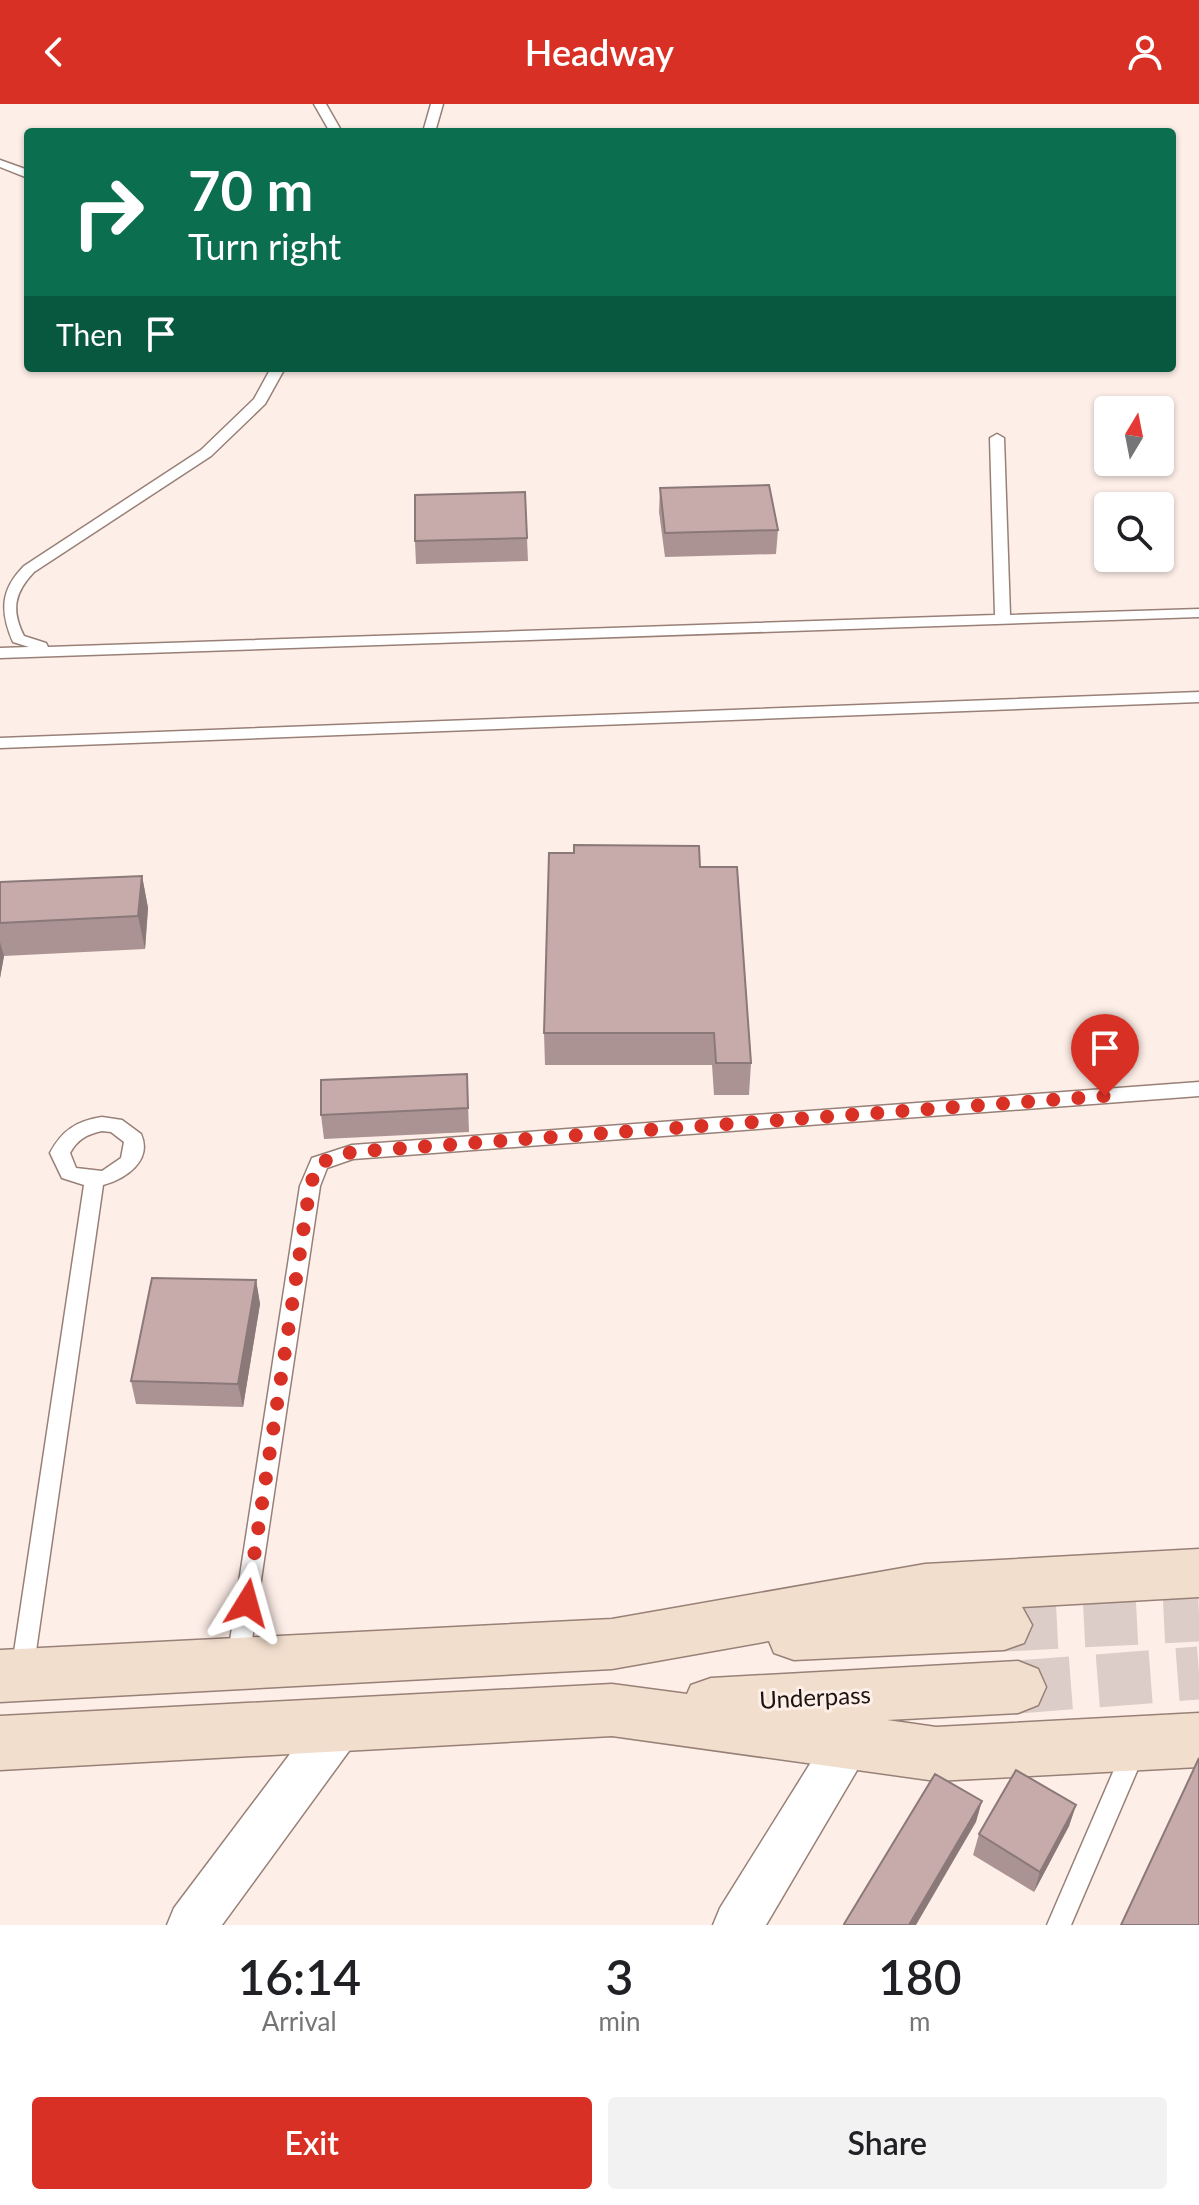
<!DOCTYPE html>
<style>
body{margin:0;font-family:Lato,sans-serif;background:#f2f2f2;color:#202124;height:100vh;display:flex;flex-direction:column;font-size:30px;white-space:nowrap}
*{box-sizing:border-box;margin:0}
p{font-size:26px;color:#757577}
.icon{flex:none;width:44px;height:44px;fill:none;stroke:currentColor;stroke-width:2;stroke-linecap:round;stroke-linejoin:round}
.map{position:relative;height:1821px;overflow:hidden}
.panel{display:flex;flex-direction:column;background:#fff;flex:1}
.panel>*{flex:none}
.guide{position:absolute;left:24px;top:24px;width:1152px;height:244px;border-radius:8px;box-shadow:0 2px 6px #0004;background:#0b6e4f;color:#fff;overflow:hidden}
.needle{width:52px;rotate:10deg}
.fabs{position:absolute;left:1094px;top:292px;display:grid;gap:16px}
.fabs a{display:grid;place-items:center;width:80px;height:80px;border-radius:8px;background:#fff;box-shadow:0 2px 6px #0004;font-size:40px}
.pin{position:absolute;display:grid;place-items:center;width:68px;height:68px;color:#fff;margin:-82px -34px;border-radius:50% 50% 50% 0;rotate:-45deg;box-shadow:0 0 8px #0007}
.pin .icon{rotate:45deg}
.me{position:absolute;width:88px;margin:-44px;rotate:8deg;stroke-linejoin:round;filter:drop-shadow(0 0 6px #0008)}
.turn{display:flex;align-items:center;gap:28px;height:168px;padding:0 32px;font-size:36px}
.turn .icon{width:104px;height:104px;stroke-width:2.5}
.turn b{display:block;font-size:56px;line-height:68px}
.then{display:flex;align-items:center;height:76px;padding:0 32px;background:#0003;gap:16px;font-size:30px}
.eta{display:flex;justify-content:space-evenly;align-items:center;height:136px;text-align:center}
.eta b{font-size:48px;font-weight:600;line-height:56px}
.button{display:flex;gap:16px;margin-top:auto;padding:16px 32px}
.button a{flex:1;height:92px;border-radius:8px;background:#d93025;color:#fff;font-size:32px;font-weight:600;line-height:92px;text-align:center}
.button a+a{background:#f2f2f2;color:#202124}
header{display:flex;justify-content:space-between;align-items:center;height:104px;padding:0 32px;background:#d93025;color:#fff;font-size:36px;font-weight:600}
.map>svg:first-child{display:block}
.lines{fill:none;stroke-linecap:round;stroke-linejoin:round}
.secondary-tunnel{stroke:#dccdc8;stroke-width:53;stroke-dasharray:53 27;stroke-linecap:butt}
.lane-casing{stroke:#988077;stroke-width:3}
.street-casing{stroke:#988077;stroke-width:3}
.secondary-casing{stroke:#988077;stroke-width:3}
.lane{fill:#fff;fill-rule:evenodd}
.street{fill:#fff;fill-rule:evenodd}
.secondary{fill:#f2decd;fill-rule:evenodd}
.wall{fill:#ab9393}
.shaded-wall{fill:#8b7878}
.building{fill:#c7abab;stroke:#8b7878;stroke-width:2}
.route{stroke:#d93025;stroke-width:14;stroke-dasharray:0 25.2}
.labels{text-anchor:middle;stroke-width:6;stroke-linejoin:round;paint-order:stroke}
.near-street-label{font-size:24px;fill:#1c1310;stroke:#feeee8}
</style>
<header><svg class="icon" aria-label="back" viewBox="0 0 24 24"><path d="M15 5l-7 7 7 7"/></svg>Headway<svg class="icon" aria-label="person" viewBox="0 0 24 24"><circle cx="12" cy="8" r="4"/><path d="M4 21q1-7 8-7t8 7"/></svg></header>
<div class="map">
<svg width="1199" height="1821" viewBox="0 0 1199 1821">
<rect width="100%" height="100%" fill="#feeee8"/>
<g class="lines">
<g class="secondary-tunnel">
<path d="M1004,1521l195,-10"/>
<path d="M1018,1583l181,-14"/>
</g>
<g class="lane-casing">
<g id="lane">
<path d="M314,0h12l16,28h-12z"/>
<path d="M431,0h12l-8,28h-12z"/>
<path d="M0,56l28,10v8l-28,-11z"/>
<path d="M271,264h14l-20,36 -54,52 -177,116c-20,21 -23,38 -10,64l22,7 2,4 947,-32 -5,-177 7,-4 7,4 6,177 189,-6v8l-1199,41v-10l29,-1 -16,-5c-13,-30 -13,-52 11,-76l177,-116 53,-51z"/>
<path d="M1199,588v10l-1199,46v-10z"/>
<path d="M1199,978v14l-846,63 -26,9 -7,18 -71,474 -3,7 -8,3 -8,-3 -3,-7 73,-474 12,-28 40,-13z"/>
<path d="M102,1013l20,3 19,14c12,27 -16,45 -38,51l-70,487 -3,7 -8,4 -8,-4 -3,-7 73,-487 -22,-7 -12,-25c12,-23 27,-32 52,-36zM102,1027l9,1 13,10 -3,16 -19,13 -26,-3 -6,-15c7,-13 17,-19 32,-22z"/>
<path d="M1134,1635l8,3 4,8 -75,175h-24l79,-183z"/>
</g>
</g>
<g class="street-casing">
<g id="street">
<path d="M340,1599l17,7 6,15 -6,15 -135,185h-55l7,-17 149,-198z"/>
<path d="M850,1617l17,6 6,16 -107,182h-53l7,-17 113,-181z"/>
</g>
</g>
<g class="secondary-casing">
<g id="secondary">
<path d="M1199,1445v48l-177,10 10,18 -8,18 -20,7 -210,10 -20,-7 -5,-12 -157,28 -612,33v-52l612,-31 313,-55z"/>
<path d="M1018,1557l20,8 8,18 -8,18 -20,8 -131,7 49,7 263,-14v54l-263,14 -324,-45 -612,34v-54l612,-32 75,10 4,-9 20,-7z"/>
</g>
</g>
<use href="#lane" class="lane"/>
<use href="#street" class="street"/>
<use href="#secondary" class="secondary"/>
</g>
<g class="wall">
<path d="M660,384l118,42 -2,24 -111,3 -6,-45z"/>
<path d="M525,388l3,69 -112,3 -1,-23z"/>
<path d="M700,763l51,196 -2,32h-35l-2,-30h-167l-1,-32z"/>
<path d="M142,772l6,32 -3,41 -141,7 -4,22v-96z"/>
<path d="M467,970l2,58 -145,7 -3,-24z"/>
<path d="M256,1176l4,24 -17,103 -107,-3 -5,-23z"/>
<path d="M1076,1701l-7,21 -35,66 -61,-37 6,-21z"/>
</g>
<g class="shaded-wall">
<path d="M142,772l6,32 -3,41 -7,-33z"/>
<path d="M0,838l4,14 -4,22z"/>
<path d="M256,1176l4,24 -17,103 -5,-23z"/>
<path d="M982,1697l-6,21 -60,103h-7z"/>
<path d="M1076,1701l-7,21 -35,66 6,-20z"/>
</g>
<g class="building">
<path d="M769,381l9,45 -113,3 -5,-45z"/>
<path d="M525,388l2,46 -112,3v-46z"/>
<path d="M574,741l125,1 1,21h37l14,196h-35l-2,-30h-170l5,-180h25z"/>
<path d="M142,772l-4,40 -138,7v-41z"/>
<path d="M467,970l1,34 -147,7v-35z"/>
<path d="M152,1174l104,2 -18,104 -107,-3z"/>
<path d="M1199,1654v167h-78z"/>
<path d="M1016,1666l60,35 -36,67 -61,-38z"/>
<path d="M935,1670l47,27 -73,124h-64l-1,-1z"/>
</g>
<g class="lines">
<path class="route" d="M247,1499l63,-417 9,-23 33,-11 753,-56"/>
</g>
<g class="labels">
<g class="near-street-label">
<text transform="translate(815 1594) rotate(-3)" y="8">Underpass</text>
</g>
</g>
</svg>
<div class="fabs">
<a><svg class="needle" viewBox="-14 -14 28 28"><path d="M0-13l5 13h-10z" fill="#e53935"/><path d="M0 13l5-13h-10z" fill="#757577"/></svg></a>
<a><svg class="icon" aria-label="search" viewBox="0 0 24 24"><circle cx="10" cy="10" r="6"/><path d="M15 15l6 6"/></svg></a>
</div>
<div class="pin" style="left:1105px;top:992px;background:#d93025"><svg class="icon" aria-label="arrive" viewBox="0 0 24 24"><path d="M6 21V4h12l-3 4 3 4H6"/></svg></div>
<svg class="me" style="left:247px;top:1499px" viewBox="-20 -20 40 40"><path d="M0-17L14 15 0 8-14 15z" fill="#d93025" stroke="#fff" stroke-width="4"/></svg>
<div class="guide">
<div class="turn"><svg class="icon" aria-label="right" viewBox="0 0 24 24"><path d="M7 20v-9h11M14 6l5 5-5 5"/></svg><div><b>70 m</b>Turn right</div></div>
<div class="then">Then<svg class="icon" aria-label="arrive" viewBox="0 0 24 24"><path d="M6 21V4h12l-3 4 3 4H6"/></svg></div>
</div>
</div>
<section class="panel">
<div class="eta">
<div><b>16:14</b><p>Arrival</p></div>
<div><b>3</b><p>min</p></div>
<div><b>180</b><p>m</p></div>
</div>
<div class="button"><a>Exit</a><a>Share</a></div>
</section>
